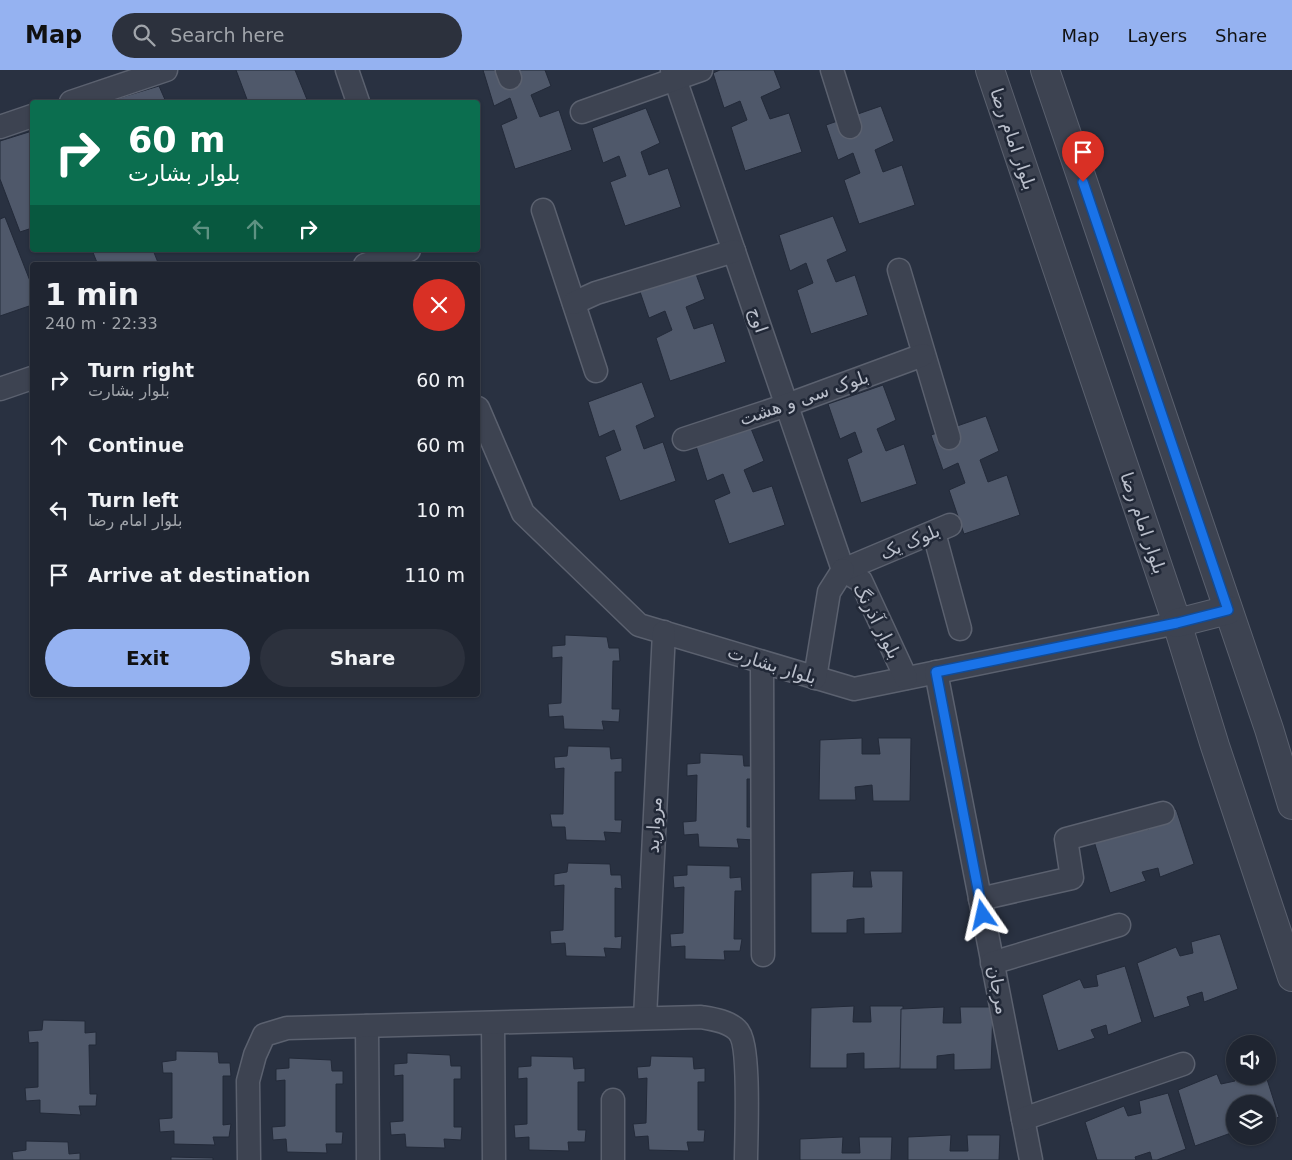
<!DOCTYPE html>
<meta charset="utf-8">
<style>
body{margin:0;font-family:"DejaVu Sans",Vazirmatn,sans-serif;background:#2c313d;color:#f1f3f6;height:100vh;display:flex;flex-direction:column;font-size:19px;white-space:nowrap}
*{box-sizing:border-box;margin:0}
p{font-size:16px;color:#a1a5ab}
.icon{flex:none;width:28px;height:28px;fill:none;stroke:currentColor;stroke-width:2;stroke-linecap:round;stroke-linejoin:round}
.map{position:relative;flex:1;overflow:hidden}
.drawer{position:absolute;left:30px;top:192px;width:450px;height:435px;display:flex;flex-direction:column;background:#1f2531;border-radius:5px;box-shadow:0 1px 4px #0004,0 0 0 1px #3c424d}
.drawer>*{flex:none}
.guide{position:absolute;left:30px;top:30px;width:450px;height:152px;border-radius:5px;box-shadow:0 1px 4px #0004,0 0 0 1px #3c424d;background:#0b6e4f;color:#fff;overflow:hidden}
.buttons{position:absolute;left:1226px;top:965px;display:grid;gap:10px}
.buttons a{display:grid;place-items:center;width:50px;height:50px;border-radius:50%;background:#1f2531;box-shadow:0 1px 4px #0004,0 0 0 1px #3c424d;font-size:25px}
.pin{position:absolute;display:grid;place-items:center;width:42px;height:42px;color:#fff;margin:-51px -21px;border-radius:50% 50% 50% 0;rotate:-45deg;box-shadow:0 0 5px #0007}
.pin .icon{rotate:45deg}
.me{position:absolute;width:55px;margin:-28px;rotate:349deg;stroke-linejoin:round;filter:drop-shadow(0 0 4px #0008)}
.turn{display:flex;align-items:center;gap:18px;height:105px;padding:0 15px;font-size:22px}
.turn .icon{width:65px;height:65px;stroke-width:2.5}
.turn b{display:block;font-size:35px;line-height:42px}
.lanes{display:flex;align-items:center;height:48px;padding:0 15px;background:#0003;justify-content:center;gap:25px;direction:ltr}
.lanes .off{opacity:.35}
.round{display:grid;place-items:center;flex:none;width:52px;height:52px;border-radius:26px;background:#2c313d}
.summary{display:flex;align-items:center;justify-content:space-between;height:85px;padding:0 15px}
h1{font-size:30px;font-weight:700;line-height:38px}
.primary-button{display:flex;gap:10px;margin-top:auto;padding:10px 15px}
.primary-button a{flex:1;height:58px;border-radius:30px;background:#95b2f1;color:#111;font-size:20px;font-weight:700;line-height:58px;text-align:center}
.primary-button a+a{background:#2c313d;color:#f1f3f6}
ul{padding:0;list-style:none}
li{display:flex;align-items:center;gap:15px;height:65px;padding:0 15px}
li div{flex:1}
li b{display:block;font-size:19px}
li em{font-style:normal}
header{display:flex;align-items:center;gap:30px;box-sizing:border-box;height:70px;padding:0 25px;background:#95b2f1;color:#111}
header strong{font-size:24px}
nav{display:flex;gap:28px;margin-inline-start:auto;font-size:18px}
.search{width:350px;height:45px;background:#2c313d;display:flex;align-items:center;gap:12px;box-sizing:border-box;padding:0 18px;border-radius:28px;color:#a1a5ab;font-size:19px}
.map>svg:first-child{display:block}
.building{fill:#4f586a;stroke:#232a39}
.lines{fill:none;stroke-linecap:round;stroke-linejoin:round}
.minor-casing{stroke:#5b616f;stroke-width:25}
.tertiary-casing{stroke:#5b616f;stroke-width:30}
.minor{stroke:#3d4351;stroke-width:22}
.tertiary{stroke:#3d4351;stroke-width:28}
.route-casing{stroke:#114b97;stroke-width:12}
.route{stroke:#1a73e8;stroke-width:9}
.labels{text-anchor:middle;stroke-width:5;stroke-linejoin:round;paint-order:stroke}
.street-label{font-size:18px;fill:#babfcb;stroke:#212837}
</style>
<header>
<strong>Map</strong>
<div class="search"><svg class="icon" aria-label="search" viewBox="0 0 24 24"><circle cx="10" cy="10" r="6"/><path d="M15 15l6 6"/></svg>Search here</div>
<nav><a>Map</a><a>Layers</a><a>Share</a></nav>
</header>
<div class="map">
<svg width="1292" height="1090" viewBox="0 0 1292 1090">
<rect width="100%" height="100%" fill="#293141"/>
<g class="building">
<path d="M236,0h59l13,32h-60z"/>
<path d="M483,0h62l6,16 -20,9 9,22 19,-7 13,40 -57,19 -14,-44 16,-7 -7,-20 -16,8z"/>
<path d="M720,0h54l7,18 -20,9 9,22 19,-6 13,39 -57,19 -14,-44 16,-7 -7,-19 -16,7 -11,-35z"/>
<path d="M159,16l7,16h-60z"/>
<path d="M881,36l13,35 -19,9 8,22 19,-7 13,40 -56,19 -15,-44 16,-7 -7,-20 -15,7 -12,-35z"/>
<path d="M646,38l14,35 -19,9 8,23 19,-7 13,39 -56,19 -15,-44 16,-6 -7,-20 -16,7 -11,-35z"/>
<path d="M32,61v97l-12,4 -20,-53v-38z"/>
<path d="M833,146l14,35 -20,9 9,22 19,-7 13,40 -57,19 -14,-44 16,-7 -7,-20 -16,8 -11,-36z"/>
<path d="M5,147l27,69v19l-32,11v-97z"/>
<path d="M92,180h61l6,15h-61z"/>
<path d="M692,193l13,36 -19,8 8,22 19,-6 13,39 -56,19 -14,-43 16,-8 -7,-19 -16,7 -12,-35z"/>
<path d="M642,312l13,35 -19,9 8,23 19,-7 13,39 -56,20 -15,-44 16,-7 -7,-20 -15,7 -11,-35z"/>
<path d="M883,315l13,35 -19,9 9,22 18,-7 13,40 -56,19 -14,-44 15,-7 -7,-20 -15,7 -12,-35z"/>
<path d="M986,346l13,35 -19,9 8,22 19,-7 13,40 -56,19 -15,-44 16,-7 -7,-20 -15,7 -12,-35z"/>
<path d="M750,356l14,35 -20,9 9,22 19,-6 13,39 -56,19 -15,-44 16,-7 -7,-19 -16,7 -11,-35z"/>
<path d="M565,565l42,2 2,11h10l1,13h-7l-1,48h8l-1,13 -17,-1 2,9 -40,-1 -1,-13 -14,1 -1,-13 13,-1 1,-46 -10,1v-12l13,-1z"/>
<path d="M862,668v16h18l-2,-16h33l-1,63h-37l-1,-16 -17,2 1,13h-37l1,-60z"/>
<path d="M568,676l42,1 1,12 11,-1v14h-7v48h7l-1,13 -17,-1 2,9 -40,-1 -1,-13h-13l-2,-13h13l1,-46 -9,1 -1,-12 13,-1z"/>
<path d="M700,683l43,2 1,11h10l1,13h-8v48h8l-1,13 -17,-1 2,9 -40,-1 -1,-13 -14,1 -1,-13 13,-1 1,-46 -10,1v-12l13,-1z"/>
<path d="M1176,739l18,55 -34,13 -2,-9 -16,4 4,9 -36,12 -17,-55 56,-9 -2,-12z"/>
<path d="M568,793l42,1 1,11h10l1,14 -7,-1v49l7,-1 -1,13 -17,-1 2,9 -40,-1 -1,-13 -14,1 -1,-13 13,-1 1,-45 -10,1v-12l13,-2z"/>
<path d="M687,795l43,1v12l11,-1 1,14h-7l-1,48h8l-2,12h-16l1,9 -40,-1v-13l-14,1 -1,-13 13,-1 1,-46 -10,1 -1,-12 14,-1z"/>
<path d="M854,801l-1,16h19l-2,-16h33l-1,62 -38,1v-16l-17,2v13h-36v-60z"/>
<path d="M1220,864l18,55 -34,13 -2,-10 -15,5 3,9 -36,12 -17,-55 39,-16 4,9 13,-3 -2,-11z"/>
<path d="M1125,896l17,56 -34,13 -2,-10 -15,5 4,8 -37,13 -16,-56 38,-16 4,9 14,-2 -2,-11z"/>
<path d="M854,936l-1,16h18l-1,-16h33l-2,62 -37,1v-16l-17,1v14h-37l1,-60z"/>
<path d="M944,937l-1,16h18l-1,-16h33l-2,62 -37,1v-16l-17,2v13h-37l1,-60z"/>
<path d="M43,950l42,1v12l11,-1v13h-7l1,49h7l-1,12h-17l2,9 -41,-2v-13l-14,1 -1,-13 13,-1v-45l-9,1 -1,-12 14,-1z"/>
<path d="M176,981l42,1 1,11h11l1,13h-8v49l8,-1 -2,13h-16l2,8 -41,-1v-13l-14,1 -1,-13 13,-1v-45h-9l-1,-11 14,-2z"/>
<path d="M407,983l43,2 1,11h10v13h-7v48h8l-1,13 -17,-1 1,9 -39,-1 -1,-13 -14,1 -1,-13 13,-1v-46l-9,1v-12l13,-1z"/>
<path d="M531,986l42,1 1,12 11,-1v14h-7v48h8l-1,12h-17l1,9 -40,-1v-13l-14,1 -1,-13 13,-1v-46l-9,1v-12l13,-1z"/>
<path d="M651,986l42,1 1,12 11,-1v14h-7v48h7l-1,12h-17l2,9 -40,-1 -1,-14 -13,1 -2,-13 13,-1 1,-45 -9,1 -1,-12 13,-1z"/>
<path d="M289,988l42,2 1,11h11v13h-7v48h7l-1,12h-16l1,9 -40,-1 -1,-13 -13,1 -1,-13 13,-1v-46l-9,1v-12l13,-1z"/>
<path d="M1235,999v7h31l13,41 -11,4v-17h-33v19l-7,2 3,8 -36,13 -17,-56 39,-16 4,10 14,-3 -3,-11z"/>
<path d="M1168,1023l18,56 -29,11h-5l-2,-8 -15,5 1,3h-39l-12,-38 39,-16 4,10 13,-3 -2,-12z"/>
<path d="M951,1065l-1,16h18l-1,-16h33l-1,25h-91v-23z"/>
<path d="M843,1067l-1,16h18l-1,-16h33l-1,23h-91v-21z"/>
<path d="M26,1071l42,1 1,12 11,-1v7h-67l-1,-8 14,-2z"/>
<path d="M171,1087l42,1v2h-42z"/>
</g>
<g class="lines">
<g class="minor-casing">
<g id="minor">
<path d="M347,0l11,32"/>
<path d="M507,0l3,8"/>
<path d="M672,0l171,500"/>
<path d="M832,0l18,57"/>
<path d="M71,32l95,-32"/>
<path d="M582,42l119,-42"/>
<path d="M0,57l32,-11"/>
<path d="M543,140l53,161"/>
<path d="M365,195l44,-15"/>
<path d="M899,200l50,168"/>
<path d="M574,233l22,-10 138,-42"/>
<path d="M0,319l32,-11"/>
<path d="M478,338l45,105 116,112 215,64 323,-66"/>
<path d="M684,369l103,-34 136,-50"/>
<path d="M934,463l26,96"/>
<path d="M843,500l18,11 45,97"/>
<path d="M843,500l107,-45"/>
<path d="M762,592l1,293"/>
<path d="M936,602l95,488"/>
<path d="M815,608l14,-86 14,-22"/>
<path d="M980,829l92,-21 -6,-39 97,-26"/>
<path d="M992,893l127,-38"/>
<path d="M645,948l19,-386"/>
<path d="M493,953l1,137"/>
<path d="M367,956l1,134"/>
<path d="M1023,1049l160,-55"/>
<path d="M249,1090l-1,-79 7,-26 9,-20 23,-7 414,-11c12,2 27,4 36,13 14,12 9,107 9,130"/>
<path d="M613,1090v-60"/>
</g>
</g>
<g class="tertiary-casing">
<g id="tertiary">
<path d="M990,0l187,553 38,123 77,231"/>
<path d="M1045,0l224,659 23,76"/>
<path d="M1177,553l51,-13"/>
</g>
</g>
<use href="#minor" class="minor"/>
<use href="#tertiary" class="tertiary"/>
</g>
<g class="lines">
<g class="route-casing">
<path id="route" d="M983,845l-47,-243 241,-49 51,-13 -145,-428"/>
</g>
<use href="#route" class="route"/>
</g>
<g class="labels">
<g class="street-label">
<text transform="translate(1013 69) rotate(71)" y="6">بلوار امام رضا</text>
<text transform="translate(758 250) rotate(71)" y="6">اوج</text>
<text transform="translate(804 328) rotate(-19)" y="6">بلوک سی و هشت</text>
<text transform="translate(1143 453) rotate(71)" y="6">بلوار امام رضا</text>
<text transform="translate(910 472) rotate(-23)" y="6">بلوک یک</text>
<text transform="translate(877 551) rotate(63)" y="6">بلوار آذرنگ</text>
<text transform="translate(772 595) rotate(17)" y="6">بلوار بشارت</text>
<text transform="translate(654 755) rotate(-87)" y="6">مروارید</text>
<text transform="translate(998 920) rotate(79)" y="6">مرجان</text>
</g>
</g>
</svg>
<div class="buttons">
<a><svg class="icon" aria-label="sound" viewBox="0 0 24 24"><path d="M4 9h4l5-4v14l-5-4H4zM17 9q2 3 0 6"/></svg></a>
<a><svg class="icon" aria-label="layers" viewBox="0 0 24 24"><path d="M12 4l9 5-9 5-9-5zM3 14l9 5 9-5"/></svg></a>
</div>
<div class="pin" style="left:1083px;top:112px;background:#d93025"><svg class="icon" aria-label="arrive" viewBox="0 0 24 24"><path d="M6 21V4h12l-3 4 3 4H6"/></svg></div>
<svg class="me" style="left:983px;top:845px" viewBox="-20 -20 40 40"><path d="M0-17L14 15 0 8-14 15z" fill="#1a73e8" stroke="#fff" stroke-width="4"/></svg>
<div class="guide">
<div class="turn"><svg class="icon" aria-label="right" viewBox="0 0 24 24"><path d="M7 20v-9h11M14 6l5 5-5 5"/></svg><div><b>60 m</b>بلوار بشارت</div></div>
<div class="lanes"><svg class="icon off" aria-label="left" viewBox="0 0 24 24"><path d="M17 20v-9H6M10 6l-5 5 5 5"/></svg><svg class="icon off" aria-label="ahead" viewBox="0 0 24 24"><path d="M12 20V5M6 11l6-6 6 6"/></svg><svg class="icon" aria-label="right" viewBox="0 0 24 24"><path d="M7 20v-9h11M14 6l5 5-5 5"/></svg></div>
</div>
<section class="drawer">
<div class="summary"><div><h1>1 min</h1><p>240 m · 22:33</p></div><a class="round" style="background:#d93025;color:#fff"><svg class="icon" aria-label="close" viewBox="0 0 24 24"><path d="M6 6l12 12M18 6L6 18"/></svg></a></div>
<ul>
<li><svg class="icon" aria-label="right" viewBox="0 0 24 24"><path d="M7 20v-9h11M14 6l5 5-5 5"/></svg><div><b>Turn right</b><p>بلوار بشارت</p></div><em>60 m</em></li>
<li><svg class="icon" aria-label="ahead" viewBox="0 0 24 24"><path d="M12 20V5M6 11l6-6 6 6"/></svg><div><b>Continue</b></div><em>60 m</em></li>
<li><svg class="icon" aria-label="left" viewBox="0 0 24 24"><path d="M17 20v-9H6M10 6l-5 5 5 5"/></svg><div><b>Turn left</b><p>بلوار امام رضا</p></div><em>10 m</em></li>
<li><svg class="icon" aria-label="arrive" viewBox="0 0 24 24"><path d="M6 21V4h12l-3 4 3 4H6"/></svg><div><b>Arrive at destination</b></div><em>110 m</em></li>
</ul>
<div class="primary-button"><a>Exit</a><a>Share</a></div>
</section>
</div>
